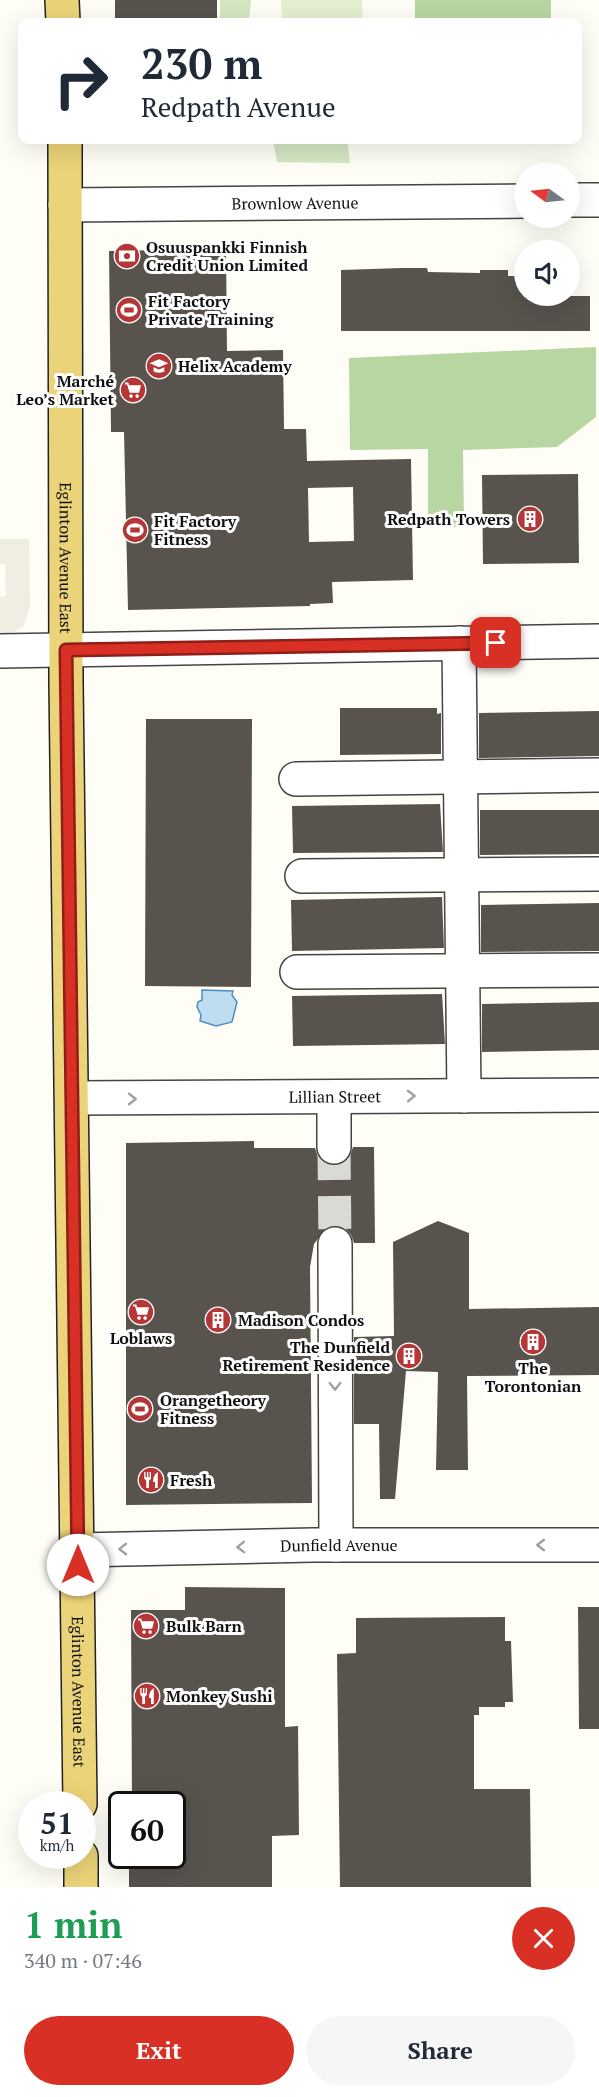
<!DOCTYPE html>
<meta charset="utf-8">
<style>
body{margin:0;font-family:"PT Serif",serif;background:#f6f6f7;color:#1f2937;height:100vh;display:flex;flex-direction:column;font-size:22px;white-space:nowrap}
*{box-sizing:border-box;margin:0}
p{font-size:20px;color:#747a83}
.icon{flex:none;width:33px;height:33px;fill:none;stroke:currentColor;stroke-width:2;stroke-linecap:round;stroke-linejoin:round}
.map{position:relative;height:1887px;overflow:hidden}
.details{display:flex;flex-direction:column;background:#fff;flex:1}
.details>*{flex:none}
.hud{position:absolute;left:18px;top:18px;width:564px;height:126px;border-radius:12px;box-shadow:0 6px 24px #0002;background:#fff;color:#1f2937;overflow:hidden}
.needle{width:39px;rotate:285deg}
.controls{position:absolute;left:514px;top:162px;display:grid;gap:12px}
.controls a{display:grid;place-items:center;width:66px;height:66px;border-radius:50%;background:#fff;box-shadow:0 6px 24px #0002;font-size:30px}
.speed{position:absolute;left:18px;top:1791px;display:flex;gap:12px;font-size:30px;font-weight:700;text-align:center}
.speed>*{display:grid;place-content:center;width:78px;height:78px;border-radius:50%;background:#fff;box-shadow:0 6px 24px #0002;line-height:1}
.speed small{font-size:15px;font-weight:400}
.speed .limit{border:3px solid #111;border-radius:9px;background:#fff;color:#111}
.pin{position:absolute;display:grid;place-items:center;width:51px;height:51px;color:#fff;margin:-26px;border-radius:12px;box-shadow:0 3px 9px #0006}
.me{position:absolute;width:66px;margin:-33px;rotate:0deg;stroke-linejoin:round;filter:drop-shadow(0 0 4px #0008)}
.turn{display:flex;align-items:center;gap:21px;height:126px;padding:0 24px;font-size:27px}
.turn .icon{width:78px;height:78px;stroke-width:2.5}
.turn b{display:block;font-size:42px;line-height:51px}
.round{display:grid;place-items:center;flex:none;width:63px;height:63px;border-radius:32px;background:#f6f6f7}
.headline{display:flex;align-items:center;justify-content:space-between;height:102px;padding:0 24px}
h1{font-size:36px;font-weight:700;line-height:45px;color:#1e9e55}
.primary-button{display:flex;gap:12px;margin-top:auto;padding:12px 24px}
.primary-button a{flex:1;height:69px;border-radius:36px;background:#d93025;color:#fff;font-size:24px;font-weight:700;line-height:69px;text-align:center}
.primary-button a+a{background:#f6f6f7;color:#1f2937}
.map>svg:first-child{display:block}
.green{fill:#d3e6c2}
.forest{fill:#b8d6a2}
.pitch{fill:#e4efd2}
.plaza{fill:#f0ede3}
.water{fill:#bfddf1;stroke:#4d8fc1;stroke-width:1.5}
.building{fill:#59534e;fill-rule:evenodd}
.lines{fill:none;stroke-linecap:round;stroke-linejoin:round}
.minor-tunnel{stroke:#dadad4;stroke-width:33;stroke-dasharray:33 16;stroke-linecap:butt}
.minor-casing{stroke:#444;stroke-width:36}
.major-casing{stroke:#222;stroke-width:36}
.minor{stroke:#fff;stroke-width:33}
.major{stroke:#ebd379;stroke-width:33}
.oneway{stroke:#a0a0a0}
.route-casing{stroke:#8d1f18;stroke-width:15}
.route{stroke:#d93025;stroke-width:10}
.labels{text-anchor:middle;stroke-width:6;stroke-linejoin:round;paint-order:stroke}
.street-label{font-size:16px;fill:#111;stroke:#fff}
.poi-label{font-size:16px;font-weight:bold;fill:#111;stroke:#fff;text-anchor:start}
</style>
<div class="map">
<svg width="599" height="1887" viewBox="0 0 599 1887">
<rect width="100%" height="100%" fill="#fefdf6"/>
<g class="green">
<path d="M220,0h31l-2,22h-29z"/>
<path d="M273,140h74l3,23 -73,-1z"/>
</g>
<g class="forest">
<rect x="415" y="0" width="136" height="22"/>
<path d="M596,347v70l-39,30 -94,3 1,77h-36v-78l-78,1 -1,-92z"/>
</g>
<path class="pitch" d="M281,0h81l1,22h-81z"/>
<path class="plaza" d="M0,539h29l1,67 -6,20 -15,8h-9v-37l6,-1 -1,-32h-5z"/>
<path class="water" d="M202,990l31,1 -1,4 5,7 -5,20 -16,4 -16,-5 1,-6 -4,-8 1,-5 4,-2z"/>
<g class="building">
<rect x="115" y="0" width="102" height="22"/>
<path d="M226,249l1,102 56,-1 1,79h22l1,32 104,-2 2,121 -81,2 1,21 -23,1v2l-182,4 -4,-178h-13l-2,-181zM353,487l1,54 -45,1 -1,-54z"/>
<path d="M402,268h25l1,4 52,1v-3h28v6h17v20h65v35h-249v-61z"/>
<path d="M578,474l1,89 -96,1 -1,-89z"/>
<path d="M340,708h97v6l4,-1v41l-101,1z"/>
<path d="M599,711v45l-120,2v-45z"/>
<path d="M146,719h106l-1,268 -106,-1z"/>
<path d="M440,804l3,48 -150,1 -1,-47z"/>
<path d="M480,810h119v44l-119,1z"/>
<path d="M442,897l2,51 -152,3 -1,-51z"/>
<path d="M599,903v48l-118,1v-47z"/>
<path d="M442,994l3,50 -152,2 -1,-50z"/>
<path d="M599,1002v48l-117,2v-48z"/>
<path d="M254,1141v7h61l3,9 6,6 9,3 11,-3 6,-7 3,-9h21l1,96h-21l-3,-8 -6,-7 -9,-3 -10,3 -12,16 -4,23 2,236 -186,2v-362z"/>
<path d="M438,1221l31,12v76l130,-2v68l-132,1 1,94h-32l2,-98 -32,-1 -11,128h-15l-1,-75h-25v-87l40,-1 -1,-94z"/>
<path d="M185,1587l100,1v139l13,-1 1,109 -27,1v51h-143v-31h43v-52h-40l-1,-194h54z"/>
<path d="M578,1607h21v122h-20z"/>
<path d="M505,1617v24h6l2,61h-8v5h-26v8h-5v74h56l1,98h-191l-3,-233 19,-1v-35z"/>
</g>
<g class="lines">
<path class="minor-tunnel" d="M334,1147l1,97"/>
<g class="minor-casing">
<g id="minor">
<path d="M570,200h29"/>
<path id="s1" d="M65,205l460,-4"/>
<path d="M459,643l5,453"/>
<path d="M0,651l599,-10"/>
<path d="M296,779l303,-4"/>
<path d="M302,876l297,-2"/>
<path d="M297,972l302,-2"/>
<path id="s2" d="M73,1098l526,-3"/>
<path d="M334,1098v49"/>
<path d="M335,1244l1,301"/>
<path id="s3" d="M78,1550l235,-5h286"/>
</g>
</g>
<g class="major-casing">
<g id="major">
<path d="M62,0l1,22"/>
<path id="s4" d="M65,140l1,542 14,1122"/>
<path d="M81,1856v31"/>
</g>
</g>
<use href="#minor" class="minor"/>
<use href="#major" class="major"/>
</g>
<defs><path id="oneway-chevron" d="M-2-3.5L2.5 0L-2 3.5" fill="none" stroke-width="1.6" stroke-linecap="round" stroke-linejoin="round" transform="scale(1.5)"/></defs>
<g class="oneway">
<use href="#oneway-chevron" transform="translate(411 1096) rotate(-1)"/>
<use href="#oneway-chevron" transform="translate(132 1099)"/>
<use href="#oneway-chevron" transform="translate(335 1386) rotate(90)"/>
<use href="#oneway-chevron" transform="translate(541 1545) rotate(180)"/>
<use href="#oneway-chevron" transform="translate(241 1547) rotate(179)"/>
<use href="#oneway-chevron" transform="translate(123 1549) rotate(179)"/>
</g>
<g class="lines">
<g class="route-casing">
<path id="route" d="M78,1565l-12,-915 430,-7"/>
</g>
<use href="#route" class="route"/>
</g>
<defs>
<g id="bank-disc" transform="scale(1.35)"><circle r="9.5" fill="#b43637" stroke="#fff"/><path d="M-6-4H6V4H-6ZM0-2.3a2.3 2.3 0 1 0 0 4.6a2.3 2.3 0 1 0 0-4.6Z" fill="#fff"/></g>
<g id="stadium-disc" transform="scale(1.35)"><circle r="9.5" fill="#b43637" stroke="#fff"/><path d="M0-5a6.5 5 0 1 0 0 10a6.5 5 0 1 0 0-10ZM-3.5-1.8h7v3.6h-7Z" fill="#fff"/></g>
<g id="university-disc" transform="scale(1.35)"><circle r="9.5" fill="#b43637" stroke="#fff"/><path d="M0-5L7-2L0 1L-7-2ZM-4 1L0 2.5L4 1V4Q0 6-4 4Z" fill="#fff"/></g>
<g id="supermarket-disc" transform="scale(1.35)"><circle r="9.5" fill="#b43637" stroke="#fff"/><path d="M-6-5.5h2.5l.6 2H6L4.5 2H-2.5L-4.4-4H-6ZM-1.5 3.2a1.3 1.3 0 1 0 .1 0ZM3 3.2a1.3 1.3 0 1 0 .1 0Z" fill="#fff"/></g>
<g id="building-disc" transform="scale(1.35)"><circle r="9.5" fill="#b43637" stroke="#fff"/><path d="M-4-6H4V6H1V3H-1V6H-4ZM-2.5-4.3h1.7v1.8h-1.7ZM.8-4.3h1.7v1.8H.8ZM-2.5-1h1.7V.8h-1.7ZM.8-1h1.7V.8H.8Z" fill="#fff"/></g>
<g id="restaurant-disc" transform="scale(1.35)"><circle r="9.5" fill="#b43637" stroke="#fff"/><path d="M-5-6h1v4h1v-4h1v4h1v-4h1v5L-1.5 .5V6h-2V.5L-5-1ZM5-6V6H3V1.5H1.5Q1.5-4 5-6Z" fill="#fff"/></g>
</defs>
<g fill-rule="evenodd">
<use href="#bank-disc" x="127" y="256"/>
<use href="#stadium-disc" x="129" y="310"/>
<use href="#university-disc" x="159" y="366"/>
<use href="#supermarket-disc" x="133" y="390"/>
<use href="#building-disc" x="530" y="519"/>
<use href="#stadium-disc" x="135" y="530"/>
<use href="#supermarket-disc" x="141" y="1312"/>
<use href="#building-disc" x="218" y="1320"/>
<use href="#building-disc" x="533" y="1342"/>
<use href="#building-disc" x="409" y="1356"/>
<use href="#stadium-disc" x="140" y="1409"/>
<use href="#restaurant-disc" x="151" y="1480"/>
<use href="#supermarket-disc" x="146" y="1626"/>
<use href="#restaurant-disc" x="147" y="1696"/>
</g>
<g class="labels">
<g class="street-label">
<text dy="6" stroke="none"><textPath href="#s1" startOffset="230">Brownlow Avenue</textPath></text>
<text dy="6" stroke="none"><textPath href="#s4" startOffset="418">Eglinton Avenue East</textPath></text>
<text dy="6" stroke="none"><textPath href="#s2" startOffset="262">Lillian Street</textPath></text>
<text dy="6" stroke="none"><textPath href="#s3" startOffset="261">Dunfield Avenue</textPath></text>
<text dy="6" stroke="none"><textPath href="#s4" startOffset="1552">Eglinton Avenue East</textPath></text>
</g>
<g class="poi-label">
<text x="146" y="253">Osuuspankki Finnish<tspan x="146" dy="18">Credit Union Limited</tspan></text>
<text x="148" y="307">Fit Factory<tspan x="148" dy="18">Private Training</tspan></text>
<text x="178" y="372">Helix Academy</text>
<text x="114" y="387" text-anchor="end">Marché<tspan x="114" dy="18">Leo’s Market</tspan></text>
<text x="510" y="525" text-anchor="end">Redpath Towers</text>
<text x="154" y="527">Fit Factory<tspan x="154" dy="18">Fitness</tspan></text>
<text x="238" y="1326">Madison Condos</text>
<text x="141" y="1344" text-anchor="middle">Loblaws</text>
<text x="390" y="1353" text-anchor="end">The Dunfield<tspan x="390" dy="18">Retirement Residence</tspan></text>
<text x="533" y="1374" text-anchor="middle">The<tspan x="533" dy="18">Torontonian</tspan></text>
<text x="160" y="1406">Orangetheory<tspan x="160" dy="18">Fitness</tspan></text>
<text x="170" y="1486">Fresh</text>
<text x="166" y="1632">Bulk Barn</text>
<text x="166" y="1702">Monkey Sushi</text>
</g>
</g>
</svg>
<div class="controls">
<a><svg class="needle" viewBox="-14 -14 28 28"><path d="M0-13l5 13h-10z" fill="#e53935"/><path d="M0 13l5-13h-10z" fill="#747a83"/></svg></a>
<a><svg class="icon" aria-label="sound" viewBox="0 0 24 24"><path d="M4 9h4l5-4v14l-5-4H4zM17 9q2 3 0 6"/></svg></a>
</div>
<div class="speed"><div>51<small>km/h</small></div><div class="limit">60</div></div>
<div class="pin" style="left:496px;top:643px;background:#d93025"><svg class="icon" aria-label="arrive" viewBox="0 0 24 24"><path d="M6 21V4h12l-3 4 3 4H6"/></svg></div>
<svg class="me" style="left:78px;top:1565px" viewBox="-20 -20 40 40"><circle r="19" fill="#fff"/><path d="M0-13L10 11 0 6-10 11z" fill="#d93025"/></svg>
<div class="hud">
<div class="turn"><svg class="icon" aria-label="right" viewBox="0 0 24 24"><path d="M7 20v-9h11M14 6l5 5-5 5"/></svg><div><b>230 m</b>Redpath Avenue</div></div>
</div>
</div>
<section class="details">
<div class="headline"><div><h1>1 min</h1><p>340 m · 07:46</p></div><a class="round" style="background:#d93025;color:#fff"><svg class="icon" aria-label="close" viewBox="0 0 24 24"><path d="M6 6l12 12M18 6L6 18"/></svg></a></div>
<div class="primary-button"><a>Exit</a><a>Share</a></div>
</section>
